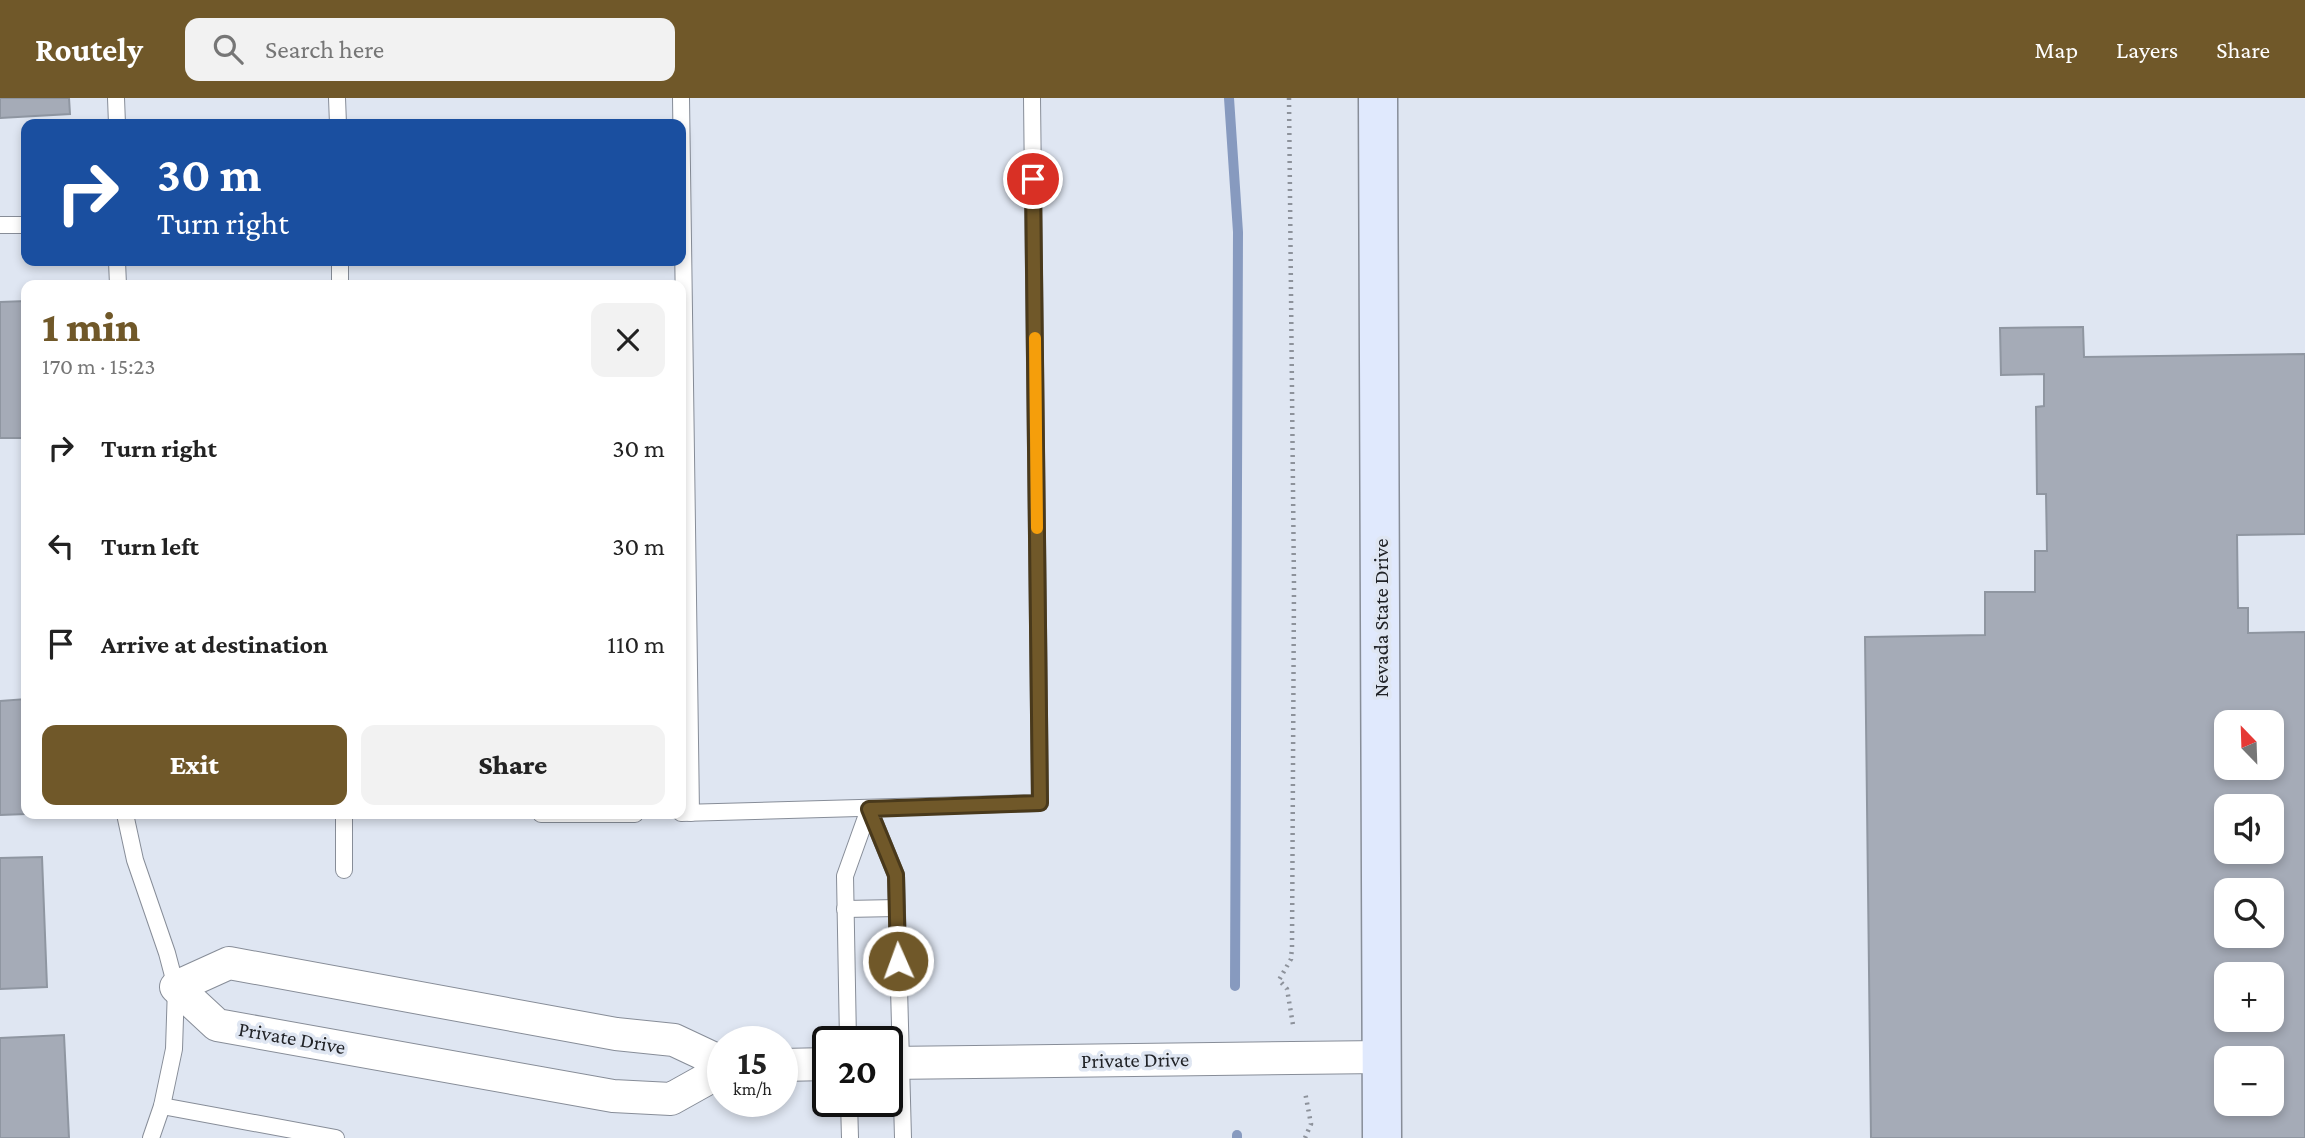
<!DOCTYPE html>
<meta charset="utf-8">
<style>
body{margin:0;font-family:"Crimson Pro",serif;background:#f2f2f2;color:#222;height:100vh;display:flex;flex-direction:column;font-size:26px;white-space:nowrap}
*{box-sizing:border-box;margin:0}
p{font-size:23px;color:#767676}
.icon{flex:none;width:38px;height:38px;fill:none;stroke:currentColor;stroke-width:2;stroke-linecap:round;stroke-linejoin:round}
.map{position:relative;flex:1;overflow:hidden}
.sheet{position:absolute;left:21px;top:182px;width:665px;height:539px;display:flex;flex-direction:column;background:#fff;border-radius:14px;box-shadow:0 4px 10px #0003}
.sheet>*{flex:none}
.banner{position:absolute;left:21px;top:21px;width:665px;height:147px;border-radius:14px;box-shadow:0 4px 10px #0003;background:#1a4fa0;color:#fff;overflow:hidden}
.needle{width:46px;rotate:337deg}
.fabs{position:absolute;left:2214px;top:612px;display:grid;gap:14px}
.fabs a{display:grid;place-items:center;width:70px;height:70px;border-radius:14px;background:#fff;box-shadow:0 4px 10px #0003;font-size:35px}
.speed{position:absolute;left:707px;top:928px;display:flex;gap:14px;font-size:35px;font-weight:700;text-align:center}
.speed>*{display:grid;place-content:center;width:91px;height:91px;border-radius:50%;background:#fff;box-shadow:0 4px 10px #0003;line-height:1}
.speed small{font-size:18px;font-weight:400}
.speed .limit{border:4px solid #111;border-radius:10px;background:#fff;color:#111}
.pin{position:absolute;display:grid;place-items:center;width:60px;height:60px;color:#fff;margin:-30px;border:4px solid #fff;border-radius:50%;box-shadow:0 2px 7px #0007}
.me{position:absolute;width:77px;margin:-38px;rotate:358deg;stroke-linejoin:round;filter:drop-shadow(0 0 5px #0008)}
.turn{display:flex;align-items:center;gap:24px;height:147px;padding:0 21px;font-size:32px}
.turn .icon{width:91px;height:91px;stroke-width:2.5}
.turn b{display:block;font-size:49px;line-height:60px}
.round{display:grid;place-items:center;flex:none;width:74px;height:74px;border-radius:14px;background:#f2f2f2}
.head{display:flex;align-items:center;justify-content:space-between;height:119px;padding:0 21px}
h1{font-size:42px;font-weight:800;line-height:52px;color:#705829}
.button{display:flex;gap:14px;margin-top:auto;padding:14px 21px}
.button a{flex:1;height:80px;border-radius:14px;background:#705829;color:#fff;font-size:28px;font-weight:800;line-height:80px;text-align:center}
.button a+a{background:#f2f2f2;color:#222}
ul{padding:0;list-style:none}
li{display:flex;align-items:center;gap:21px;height:98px;padding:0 21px}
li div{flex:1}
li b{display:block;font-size:26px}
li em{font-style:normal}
header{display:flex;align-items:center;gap:42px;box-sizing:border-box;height:98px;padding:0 35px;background:#705829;color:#fff}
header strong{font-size:33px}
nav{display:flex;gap:38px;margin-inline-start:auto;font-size:24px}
.search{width:490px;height:63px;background:#f2f2f2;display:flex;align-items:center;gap:18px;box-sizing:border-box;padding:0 24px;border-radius:14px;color:#767676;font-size:26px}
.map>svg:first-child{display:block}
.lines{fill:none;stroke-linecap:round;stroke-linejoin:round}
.stream{stroke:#879abf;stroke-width:10}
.building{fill:#a5abb7;stroke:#8f96a1;stroke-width:2;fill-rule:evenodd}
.lane-casing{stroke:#878d98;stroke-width:18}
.street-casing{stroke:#878d98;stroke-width:34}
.secondary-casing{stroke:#878d98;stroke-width:41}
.path{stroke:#8d929b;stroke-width:4.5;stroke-dasharray:2 5;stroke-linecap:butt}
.lane{stroke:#fff;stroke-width:16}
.street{stroke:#fff;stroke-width:32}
.secondary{stroke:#e0e9fd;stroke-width:38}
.route-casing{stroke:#49391b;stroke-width:18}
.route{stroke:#705829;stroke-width:12}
.slow{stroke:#f59e0b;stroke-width:12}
.labels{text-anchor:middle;stroke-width:7;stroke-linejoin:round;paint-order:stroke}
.street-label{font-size:21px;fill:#212327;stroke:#dfe6f2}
</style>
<header>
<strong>Routely</strong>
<div class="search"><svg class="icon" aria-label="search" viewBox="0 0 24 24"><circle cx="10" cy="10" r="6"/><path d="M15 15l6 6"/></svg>Search here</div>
<nav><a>Map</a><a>Layers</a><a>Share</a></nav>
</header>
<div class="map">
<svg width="2305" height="1040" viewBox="0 0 2305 1040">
<rect width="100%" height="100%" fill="#dfe6f2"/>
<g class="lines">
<g class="stream">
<path d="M1229,0l9,134 -3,754"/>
<path d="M1237,1037v3"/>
</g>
</g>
<g class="building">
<path d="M0,0h69l1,16 -70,4z"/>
<path d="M26,203v137h-26v-136z"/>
<path d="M2083,229l1,30 221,-3v180l-68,1 1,73h10v25l57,-1v506h-434l-6,-501 120,-2v-43h50v-41h12l-1,-57h-9l-1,-87 8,-1v-32l-43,1 -1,-47zM2226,625h46v45h-46zM2226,709h46v45h-46zM2226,793h46v45h-46zM2226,877h46v45h-46zM2226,961h46v45h-46z"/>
<path d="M26,601v115l-26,1v-114z"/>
<path d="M42,759l5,130 -47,2v-131z"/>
<path d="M64,937l5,103h-69v-100z"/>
</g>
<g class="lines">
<g class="lane-casing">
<g id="lane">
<path d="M116,0l1,26"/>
<path d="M337,0l1,26"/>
<path d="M681,0l10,715"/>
<path d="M0,127h26"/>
<path d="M117,163l1,24"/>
<path d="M340,163v24"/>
<path d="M869,711l27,66 7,263"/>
<path d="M681,715l359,-10 -8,-705"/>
<path d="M125,716l10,46 32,93 9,34 -2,62 -12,57 -11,32"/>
<path d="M344,716v56"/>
<path d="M541,716h94"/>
<path d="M845,811l52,-1"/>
<path d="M848,943l-3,-165 24,-67"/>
<path d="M849,1003l1,37"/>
<path d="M162,1008l174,32"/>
</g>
</g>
<g class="street-casing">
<g id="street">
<path d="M723,965l-49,-23 -58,-6 -387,-71 -53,24 41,38 396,71 58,3 52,-29"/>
<path d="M887,965l495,-6"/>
<path d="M782,967l46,-1"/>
</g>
</g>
<g class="secondary-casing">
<path id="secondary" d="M1378,0l4,1040"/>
</g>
<g class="path">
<path d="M1289,0l5,488 -2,361 -1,12 -12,21 8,9 6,36"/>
<path d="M1305,1040l6,-14 -6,-32"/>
</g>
<use href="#lane" class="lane"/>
<use href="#street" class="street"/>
<use href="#secondary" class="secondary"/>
</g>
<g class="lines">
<g class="route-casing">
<path id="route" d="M898,863l-2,-86 -27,-66 171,-6 -7,-624"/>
</g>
<use href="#route" class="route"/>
<path class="slow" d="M1035,240l2,190"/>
</g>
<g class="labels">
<g class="street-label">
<text transform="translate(1381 520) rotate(-90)" y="7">Nevada State Drive</text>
<text transform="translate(292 940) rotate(10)" y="7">Private Drive</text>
<text transform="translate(1135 962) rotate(-1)" y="7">Private Drive</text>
</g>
</g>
</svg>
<div class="fabs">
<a><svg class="needle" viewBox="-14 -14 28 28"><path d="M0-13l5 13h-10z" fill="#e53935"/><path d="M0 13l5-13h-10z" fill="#767676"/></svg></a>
<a><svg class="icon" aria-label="sound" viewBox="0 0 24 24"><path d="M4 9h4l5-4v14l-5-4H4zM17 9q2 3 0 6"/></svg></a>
<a><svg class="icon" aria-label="search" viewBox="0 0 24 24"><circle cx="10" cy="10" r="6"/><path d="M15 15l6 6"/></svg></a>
<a>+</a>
<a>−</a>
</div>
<div class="speed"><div>15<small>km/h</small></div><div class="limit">20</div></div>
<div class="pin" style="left:1033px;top:81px;background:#d93025"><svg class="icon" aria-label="arrive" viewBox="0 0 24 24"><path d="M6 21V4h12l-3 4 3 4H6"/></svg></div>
<svg class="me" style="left:898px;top:863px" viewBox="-20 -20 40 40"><circle r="17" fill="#705829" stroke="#fff" stroke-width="3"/><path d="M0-11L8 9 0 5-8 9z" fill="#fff"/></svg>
<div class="banner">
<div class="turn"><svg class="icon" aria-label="right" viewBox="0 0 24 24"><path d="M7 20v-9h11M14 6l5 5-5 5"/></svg><div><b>30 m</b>Turn right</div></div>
</div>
<section class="sheet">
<div class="head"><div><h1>1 min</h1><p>170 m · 15:23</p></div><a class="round"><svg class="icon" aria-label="close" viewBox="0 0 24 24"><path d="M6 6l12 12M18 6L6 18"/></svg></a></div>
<ul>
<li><svg class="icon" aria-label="right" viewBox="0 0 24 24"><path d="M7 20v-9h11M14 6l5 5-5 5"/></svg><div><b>Turn right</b></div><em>30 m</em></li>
<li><svg class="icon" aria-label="left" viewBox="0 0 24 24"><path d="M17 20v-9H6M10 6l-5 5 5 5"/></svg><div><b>Turn left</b></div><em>30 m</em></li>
<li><svg class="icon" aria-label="arrive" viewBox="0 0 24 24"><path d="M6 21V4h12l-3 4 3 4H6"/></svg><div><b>Arrive at destination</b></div><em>110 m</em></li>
</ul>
<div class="button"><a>Exit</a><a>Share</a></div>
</section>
</div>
